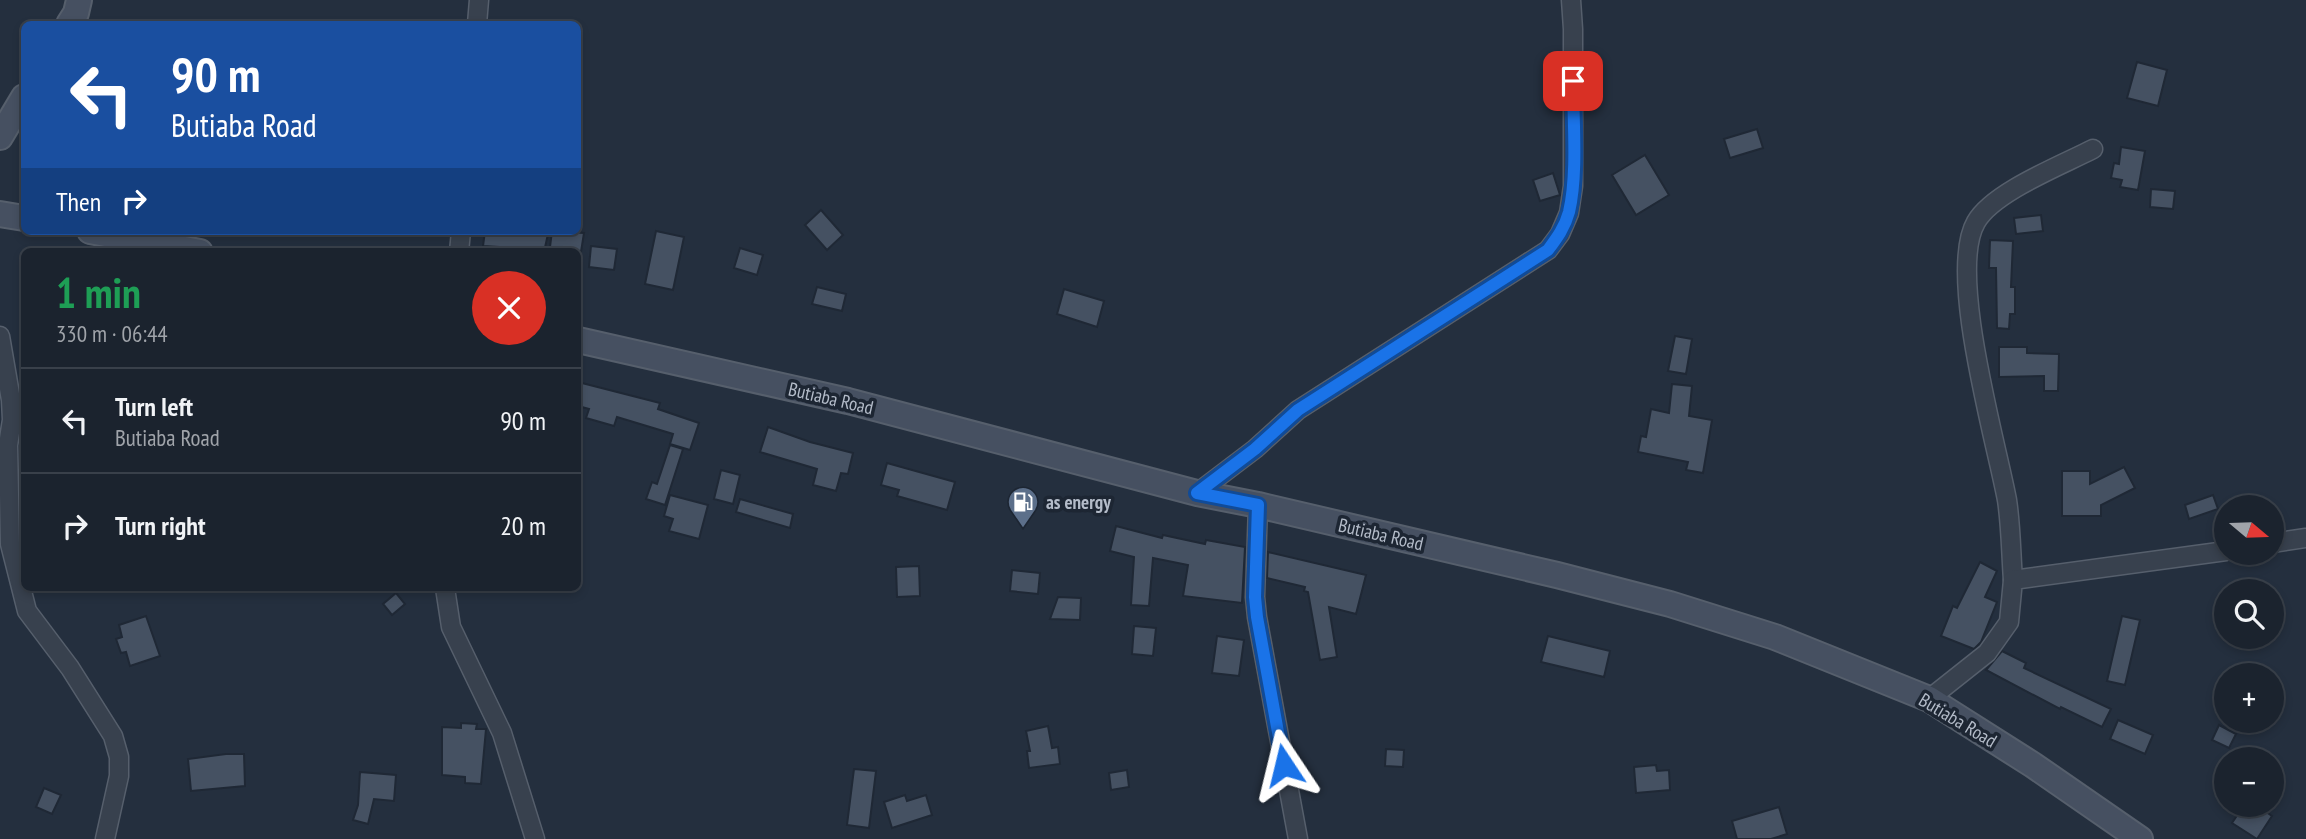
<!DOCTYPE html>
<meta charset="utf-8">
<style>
body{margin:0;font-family:"PT Sans Narrow",sans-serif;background:#242b36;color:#f1f3f6;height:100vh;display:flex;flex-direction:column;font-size:26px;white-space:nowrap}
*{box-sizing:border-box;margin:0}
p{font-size:23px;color:#a0a4aa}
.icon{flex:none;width:38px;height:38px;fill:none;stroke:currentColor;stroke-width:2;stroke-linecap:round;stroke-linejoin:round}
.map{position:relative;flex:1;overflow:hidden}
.panel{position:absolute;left:21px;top:248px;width:560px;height:343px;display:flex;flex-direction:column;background:#1b232e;border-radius:10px;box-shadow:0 4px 10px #0003,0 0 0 2px #39404a}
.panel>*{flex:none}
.top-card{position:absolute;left:21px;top:21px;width:560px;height:214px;border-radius:10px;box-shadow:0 4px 10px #0003,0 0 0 2px #39404a;background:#1a4fa0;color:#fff;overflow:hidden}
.needle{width:46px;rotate:109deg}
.buttons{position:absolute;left:2214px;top:495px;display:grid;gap:14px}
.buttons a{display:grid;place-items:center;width:70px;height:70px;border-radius:50%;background:#1b232e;box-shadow:0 4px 10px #0003,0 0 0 2px #39404a;font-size:35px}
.pin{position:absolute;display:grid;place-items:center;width:60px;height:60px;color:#fff;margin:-30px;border-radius:14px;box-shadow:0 4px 10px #0006}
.me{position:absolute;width:77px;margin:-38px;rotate:350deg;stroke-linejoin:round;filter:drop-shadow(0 0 5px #0008)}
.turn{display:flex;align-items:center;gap:24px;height:147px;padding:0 35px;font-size:32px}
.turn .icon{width:91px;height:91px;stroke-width:2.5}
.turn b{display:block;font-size:49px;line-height:60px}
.then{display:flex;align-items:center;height:66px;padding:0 35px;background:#0003;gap:14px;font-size:26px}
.round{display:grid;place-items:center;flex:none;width:74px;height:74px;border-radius:37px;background:#242b36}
.overview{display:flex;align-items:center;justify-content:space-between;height:119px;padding:0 35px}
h1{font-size:42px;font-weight:700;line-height:52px;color:#1e9e55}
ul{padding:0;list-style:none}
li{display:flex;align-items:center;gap:21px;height:105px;padding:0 35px;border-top:2px solid #39404a}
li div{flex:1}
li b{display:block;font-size:26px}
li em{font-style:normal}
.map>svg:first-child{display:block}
.building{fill:#455162;stroke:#1f2835;stroke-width:2}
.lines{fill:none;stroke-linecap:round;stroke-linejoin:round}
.minor-casing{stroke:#565f6c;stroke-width:21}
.secondary-casing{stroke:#565f6c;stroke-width:28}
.minor{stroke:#38414e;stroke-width:18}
.secondary{stroke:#465061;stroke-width:24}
.route-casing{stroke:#114b97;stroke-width:18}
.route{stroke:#1a73e8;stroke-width:12}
.labels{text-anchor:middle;stroke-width:7;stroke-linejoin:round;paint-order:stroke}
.street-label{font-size:19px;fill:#b4bcc9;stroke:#1d2633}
.poi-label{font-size:19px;font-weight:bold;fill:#b4bcc9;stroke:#1d2633;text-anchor:start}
</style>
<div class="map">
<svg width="2306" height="839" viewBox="0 0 2306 839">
<rect width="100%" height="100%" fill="#242f3e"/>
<g class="building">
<path d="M2137,62l30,8 -9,36 -31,-8z"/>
<path d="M1757,129l6,19 -33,10 -6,-19z"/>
<path d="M2121,147l24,4 -7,39 -18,-3 2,-7 -11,-2 3,-15 5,1z"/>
<path d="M1645,155l24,40 -33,20 -24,-40z"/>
<path d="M1553,173l7,22 -20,6 -7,-21z"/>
<path d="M2151,189l24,2 -2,18 -23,-2z"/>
<path d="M821,210l22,25 -16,15 -22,-25z"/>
<path d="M2041,215l2,16 -27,3 -2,-16z"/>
<path d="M485,231h47l16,3 -4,18h-47l1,-5 -15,-1z"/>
<path d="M552,231l32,2 -3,19 -31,-5z"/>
<path d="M656,231l28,6 -11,53 -28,-6z"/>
<path d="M1990,240l23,1 -2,46h4v27h-5l-1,15 -12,-1 -1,-60h-7z"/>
<path d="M591,246l26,3 -3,21 -25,-3z"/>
<path d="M740,248l23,7 -6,20 -23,-7z"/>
<path d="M817,287l29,7 -4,17 -30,-7z"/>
<path d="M1064,289l40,12 -7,26 -40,-13z"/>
<path d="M1675,336l17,3 -6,35 -18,-3z"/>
<path d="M1999,347h28v6l32,1 -1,37h-14v-15l-45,1z"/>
<path d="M578,382l82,21 -2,6 41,14 -9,27 -20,-6 3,-10 -56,-17 -3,9 -28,-8 3,-9 -11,-3z"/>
<path d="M1672,384l20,2 -3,30 23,4 -9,53 -17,-3 2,-8 -50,-10 3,-16 5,1 5,-28 18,4z"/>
<path d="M768,427l42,15 43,11 -5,21 -7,-1 -5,18 -23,-6 4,-16 -57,-17z"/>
<path d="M670,445l13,4 -18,56 -19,-6 6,-17 5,2z"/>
<path d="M887,463l68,19 -8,28 -50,-14 2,-6 -18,-5z"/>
<path d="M2124,467l11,21 -34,17v11h-39v-45h28v13z"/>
<path d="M721,470l19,5 -7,29 -19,-5z"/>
<path d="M670,495l38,10 -9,34 -30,-8 4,-12 -9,-3z"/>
<path d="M2213,495l5,14 -29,10 -4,-14z"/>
<path d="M740,499l53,15 -3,14 -54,-16z"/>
<path d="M1116,526l46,12 1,-3 42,9 1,-4 39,7 -3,56 -59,-7 5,-31 -35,-7 -4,48 -18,-1 3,-48 -24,-6z"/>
<path d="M1268,552l98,23 -10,39 -27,-7 8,50 -17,3 -12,-68 -4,-1 1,-4 -38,-9z"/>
<path d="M1980,562l17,9 -12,26 12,5 -16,40 -7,7 -33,-13 12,-30 4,2z"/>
<path d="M919,566l1,30 -23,1 -1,-30z"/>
<path d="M1012,570l28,3 -2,21 -28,-3z"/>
<path d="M396,593l9,11 -13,11 -9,-11z"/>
<path d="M1058,597l23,1 -1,22 -30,-1z"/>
<path d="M146,616l14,40 -30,10 -4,-14 -5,1 -5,-14 6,-2 -3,-12z"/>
<path d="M2122,616l18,4 -15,65 -18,-4z"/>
<path d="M1134,626l22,2 -3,28 -21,-2z"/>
<path d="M1217,636l27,4 -5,36 -27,-3z"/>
<path d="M1548,636l62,15 -6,26 -63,-15z"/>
<path d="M2002,651l24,12 -2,5 87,41 -9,18 -41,-20 -1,2 -74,-39z"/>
<path d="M2118,720l35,15 -8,19 -35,-15z"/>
<path d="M461,723l16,1 -1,5h10l-5,55 -16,-1v-6l-23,-2v-48l19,1z"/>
<path d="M2219,725l17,9 -7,14 -17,-8z"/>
<path d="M1048,726l4,22 6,-1 2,17 -31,4 -2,-17h3l-4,-20z"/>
<path d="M1386,749l18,1 -1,17 -18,-1z"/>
<path d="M226,754h18l1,32 -54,5 -3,-32z"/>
<path d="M1656,765l1,6 12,-1 1,20 -34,3 -2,-26z"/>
<path d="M854,769l22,2 -7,57 -22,-3z"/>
<path d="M1127,770l2,17 -18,3 -2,-17z"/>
<path d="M360,772l36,3 -2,26 -20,-2 -6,25 -15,-4 5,-15z"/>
<path d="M44,788l17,7 -9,19 -16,-7z"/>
<path d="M905,795l2,6 19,-6 6,20 -40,13 -8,-26z"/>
<path d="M2244,805h12l16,11 -15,23 -25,-16z"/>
<path d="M1779,807l8,27 -16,5h-34l-5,-18z"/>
</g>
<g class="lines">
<g class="minor-casing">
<g id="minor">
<path d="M477,24l2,-24"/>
<path d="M459,252l2,-21"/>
<path d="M0,336l11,64 1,20 -4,25 2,99 17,67 43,57 43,68 6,21v19l-14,63"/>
<path d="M1197,493l58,-44 43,-39 250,-160 12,-16 9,-21 4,-27v-157l-2,-29"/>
<path d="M1258,505l-3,92 2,20 41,222"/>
<path d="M2272,543l34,-5"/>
<path d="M2013,580c-2,-26 -2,-54 -6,-80 -11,-59 -60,-228 -31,-278 17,-30 86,-57 117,-73"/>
<path d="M445,588l6,39 51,106 33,106"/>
<path d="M1929,699l58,-46 22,-31 4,-42 213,-29"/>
</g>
</g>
<g class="secondary-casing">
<g id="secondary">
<path d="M69,24l7,-11 3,-13"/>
<path d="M0,137l24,-40"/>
<path d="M0,214l24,4"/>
<path d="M90,231l110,21"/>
<path d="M578,340l270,61 349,92 61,12 299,70 113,29 105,33 154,62 104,66 107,74"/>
</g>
</g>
<use href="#minor" class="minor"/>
<use href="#secondary" class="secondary"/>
</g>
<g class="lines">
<g class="route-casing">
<path id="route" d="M1284,765l-27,-148 -2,-20 3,-92 -61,-12 58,-44 43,-39 250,-160c9,-12 17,-23 21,-38 9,-38 4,-92 4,-131"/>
</g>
<use href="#route" class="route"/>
</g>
<defs>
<g id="fuel-pin" transform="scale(1.575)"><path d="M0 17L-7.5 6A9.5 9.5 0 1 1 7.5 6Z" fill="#5c6f8a" stroke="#1d2633"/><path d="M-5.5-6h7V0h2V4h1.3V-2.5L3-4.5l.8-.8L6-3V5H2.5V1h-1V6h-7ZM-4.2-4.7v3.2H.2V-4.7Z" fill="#fff"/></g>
</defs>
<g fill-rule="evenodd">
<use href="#fuel-pin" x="1023" y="502"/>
</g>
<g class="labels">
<g class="street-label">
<text transform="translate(831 398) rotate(13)" y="7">Butiaba Road</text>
<text transform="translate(1381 534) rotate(13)" y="7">Butiaba Road</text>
<text transform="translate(1958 720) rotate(31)" y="7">Butiaba Road</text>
</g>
<g class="poi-label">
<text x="1046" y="509">as energy</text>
</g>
</g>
</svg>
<div class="buttons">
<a><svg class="needle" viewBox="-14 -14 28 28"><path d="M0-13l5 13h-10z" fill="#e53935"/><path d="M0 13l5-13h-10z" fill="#a0a4aa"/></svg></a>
<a><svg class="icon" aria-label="search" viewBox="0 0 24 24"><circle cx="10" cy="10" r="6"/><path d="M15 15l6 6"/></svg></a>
<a>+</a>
<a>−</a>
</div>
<div class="pin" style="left:1573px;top:81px;background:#d93025"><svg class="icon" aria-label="arrive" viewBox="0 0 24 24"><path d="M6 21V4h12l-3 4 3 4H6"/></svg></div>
<svg class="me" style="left:1284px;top:765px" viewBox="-20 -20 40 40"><path d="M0-17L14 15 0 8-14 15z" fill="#1a73e8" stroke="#fff" stroke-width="4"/></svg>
<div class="top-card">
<div class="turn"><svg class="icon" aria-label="left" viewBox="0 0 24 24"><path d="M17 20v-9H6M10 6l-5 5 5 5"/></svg><div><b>90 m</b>Butiaba Road</div></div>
<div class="then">Then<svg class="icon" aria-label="right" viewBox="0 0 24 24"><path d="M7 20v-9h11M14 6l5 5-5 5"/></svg></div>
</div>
<section class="panel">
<div class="overview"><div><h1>1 min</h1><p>330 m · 06:44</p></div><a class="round" style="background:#d93025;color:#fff"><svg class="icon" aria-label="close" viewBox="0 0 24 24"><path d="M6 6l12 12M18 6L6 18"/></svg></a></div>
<ul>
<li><svg class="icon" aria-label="left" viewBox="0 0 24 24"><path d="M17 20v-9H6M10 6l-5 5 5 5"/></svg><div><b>Turn left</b><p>Butiaba Road</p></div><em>90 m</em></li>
<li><svg class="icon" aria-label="right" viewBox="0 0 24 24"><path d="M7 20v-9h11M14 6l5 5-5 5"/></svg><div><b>Turn right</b></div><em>20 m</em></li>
</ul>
</section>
</div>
